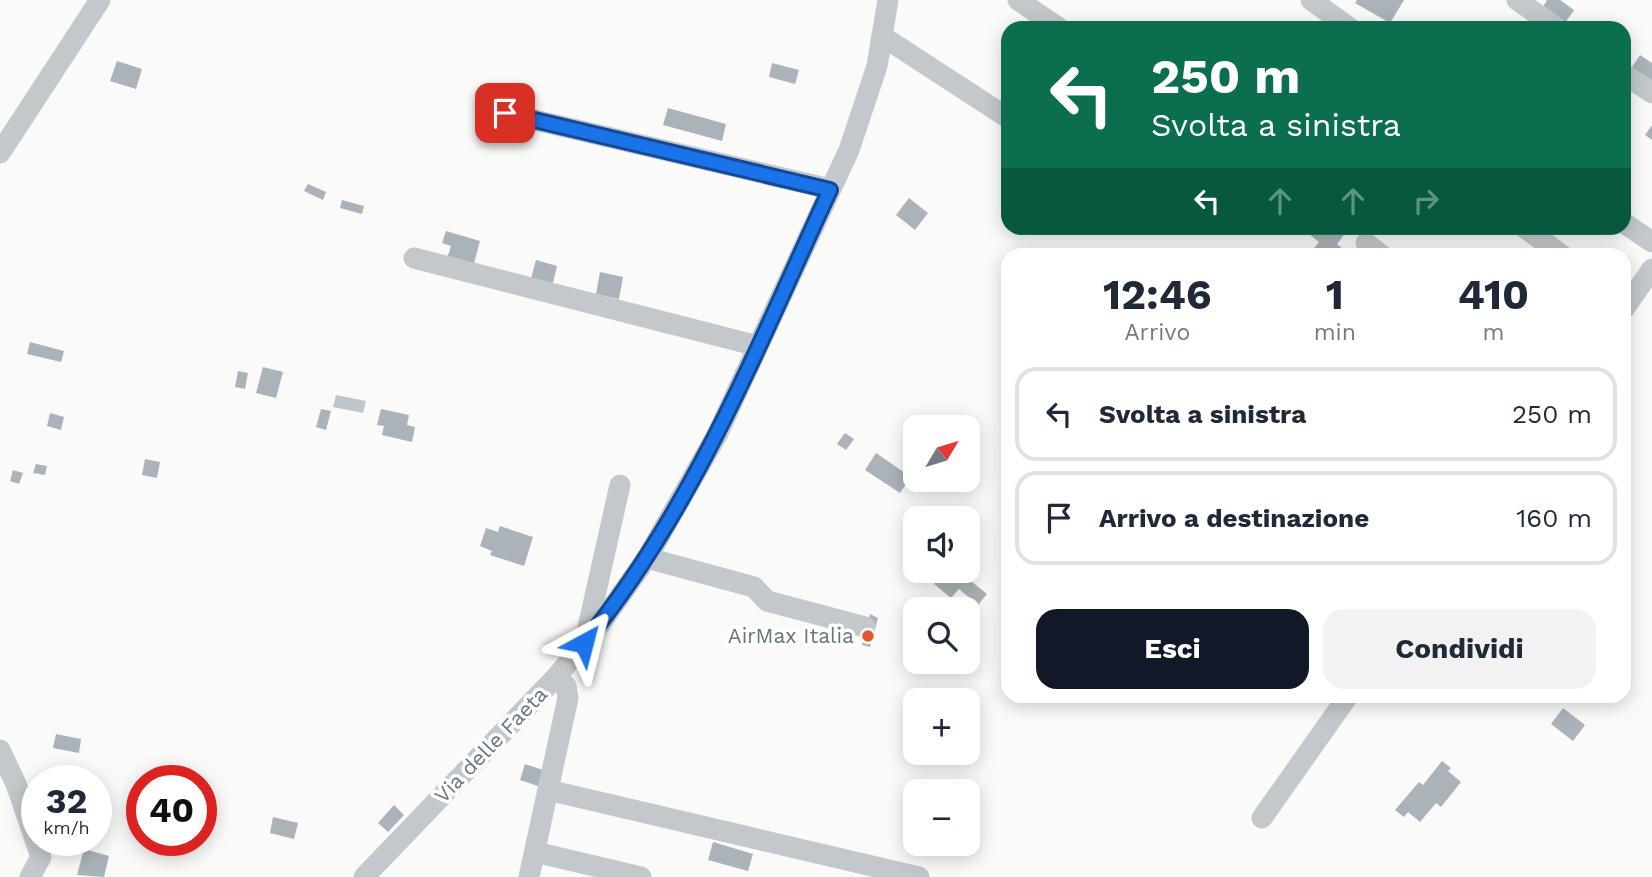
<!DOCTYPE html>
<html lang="it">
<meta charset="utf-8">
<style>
body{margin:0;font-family:"Work Sans",sans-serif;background:#f2f2f3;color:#1f2937;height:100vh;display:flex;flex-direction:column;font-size:26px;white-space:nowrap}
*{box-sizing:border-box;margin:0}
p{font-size:23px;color:#747a83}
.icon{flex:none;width:38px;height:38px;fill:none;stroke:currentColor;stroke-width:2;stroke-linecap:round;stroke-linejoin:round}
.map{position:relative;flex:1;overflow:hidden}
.side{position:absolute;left:1001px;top:248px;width:630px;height:455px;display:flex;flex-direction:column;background:#fff;border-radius:21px;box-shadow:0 4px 18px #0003}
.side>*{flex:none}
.hud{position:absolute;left:1001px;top:21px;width:630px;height:214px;border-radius:21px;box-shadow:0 4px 18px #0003;background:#0b6e4f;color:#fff;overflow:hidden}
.needle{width:46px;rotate:52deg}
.buttons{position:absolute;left:903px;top:415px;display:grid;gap:14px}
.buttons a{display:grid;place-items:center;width:77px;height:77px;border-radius:14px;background:#fff;box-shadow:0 4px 18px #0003;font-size:35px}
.speed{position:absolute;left:21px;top:765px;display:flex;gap:14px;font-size:35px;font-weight:700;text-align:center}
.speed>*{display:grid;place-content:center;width:91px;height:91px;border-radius:50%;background:#fff;box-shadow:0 4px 18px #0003;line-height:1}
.speed small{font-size:18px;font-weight:400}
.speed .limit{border:10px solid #d22;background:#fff;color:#111}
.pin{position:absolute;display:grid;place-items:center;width:60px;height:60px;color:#fff;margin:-30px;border-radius:14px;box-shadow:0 4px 10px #0006}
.me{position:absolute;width:77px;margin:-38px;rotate:38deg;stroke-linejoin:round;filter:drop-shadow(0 0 5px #0008)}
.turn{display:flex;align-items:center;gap:24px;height:147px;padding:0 35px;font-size:32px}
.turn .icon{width:91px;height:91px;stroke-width:2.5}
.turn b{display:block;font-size:49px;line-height:60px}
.lanes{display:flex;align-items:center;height:66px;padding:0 35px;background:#0003;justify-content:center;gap:35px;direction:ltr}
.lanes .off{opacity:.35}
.eta{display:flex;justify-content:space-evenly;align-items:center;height:119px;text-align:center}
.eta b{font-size:42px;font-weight:700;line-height:49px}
.cta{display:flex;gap:14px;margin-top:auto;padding:14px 35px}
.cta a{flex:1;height:80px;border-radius:21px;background:#111827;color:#fff;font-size:28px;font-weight:700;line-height:80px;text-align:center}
.cta a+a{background:#f2f2f3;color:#1f2937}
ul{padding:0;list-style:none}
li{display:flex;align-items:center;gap:21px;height:94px;margin:0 14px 10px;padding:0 21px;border:4px solid #e0e1e3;border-radius:21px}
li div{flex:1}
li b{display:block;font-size:26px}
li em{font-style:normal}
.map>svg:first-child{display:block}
.water{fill:#bbc7cb}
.building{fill:#aab3b9}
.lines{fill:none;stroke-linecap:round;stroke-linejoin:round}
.minor{stroke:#c3c8cc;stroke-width:21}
.route-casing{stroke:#114b97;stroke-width:18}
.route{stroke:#1a73e8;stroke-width:12}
.poi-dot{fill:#e4572e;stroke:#fff;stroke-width:2.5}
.labels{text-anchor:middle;stroke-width:7;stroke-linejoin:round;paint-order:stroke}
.poi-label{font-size:21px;fill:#657683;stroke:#fff;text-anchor:end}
.street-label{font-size:21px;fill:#657683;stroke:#fff}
</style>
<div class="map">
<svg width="1652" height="877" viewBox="0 0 1652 877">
<rect width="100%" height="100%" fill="#fafaf8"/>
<path class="water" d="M336,395l30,6 -3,12 -30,-6z"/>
<g class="building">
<path d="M1357,0h47l-14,23 -35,-20z"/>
<path d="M1547,0h13l14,10 -9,13 -22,-16z"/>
<path d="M1640,55l12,8v23l-22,-16z"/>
<path d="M117,61l25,8 -6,20 -26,-8z"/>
<path d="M772,63l27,7 -4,14 -26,-7z"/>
<path d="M668,108l58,16 -4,17 -59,-16z"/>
<path d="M1652,125v15l-7,-5z"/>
<path d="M308,184l18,8 -3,8 -19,-9z"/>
<path d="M909,198l19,15 -13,17 -19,-15z"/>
<path d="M342,200l22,6 -2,8 -22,-6z"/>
<path d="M1308,228h32l6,4 -9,12 8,7 -3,5h-27l-4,-4 8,-10 -14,-11z"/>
<path d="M1359,228h14l-5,6z"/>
<path d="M446,231l34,10 -7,26 -26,-8 4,-13 -9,-3z"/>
<path d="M536,260l21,6 -5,21 -22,-5z"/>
<path d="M600,272l23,5 -4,22 -23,-5z"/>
<path d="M30,342l34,9 -3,11 -34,-8z"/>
<path d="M263,367l20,5 -7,26 -20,-5z"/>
<path d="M238,371l10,2 -3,16 -10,-2z"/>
<path d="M321,409l10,2 -5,19 -10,-3z"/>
<path d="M381,409l28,6 -2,10 8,2 -3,15 -30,-7 2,-9 -7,-1z"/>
<path d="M50,413l14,4 -3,13 -14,-4z"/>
<path d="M845,433l9,6 -8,11 -9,-6z"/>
<path d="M876,453l35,24 -11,16 -35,-23z"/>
<path d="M145,459l15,3 -3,16 -15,-3z"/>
<path d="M36,464l11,2 -2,9 -12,-2z"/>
<path d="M13,470l10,3 -4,11 -9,-3z"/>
<path d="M500,526l33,11 -9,29 -34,-11 2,-4 -12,-5 6,-18 12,4z"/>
<path d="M945,570h21l-4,4 25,20 -9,11 -19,-16 -8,9 -17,-14z"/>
<path d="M870,614l8,4 -8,29 -8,-2z"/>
<path d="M1563,708l22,17 -12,16 -22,-17z"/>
<path d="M56,734l25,5 -2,14 -26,-5z"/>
<path d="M1442,761l9,7 -3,3 13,11 -20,25 -5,-4 -16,19 -12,-10 -4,5 -9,-7 24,-28 4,3z"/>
<path d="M525,764l18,6 -5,16 -18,-6z"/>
<path d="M394,805l10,10 -16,17 -10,-9z"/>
<path d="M273,817l25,6 -4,16 -24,-6z"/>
<path d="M713,842l40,12 -5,17 -40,-11z"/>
<path d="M84,849l25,7 -5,21 -27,-2z"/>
</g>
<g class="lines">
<g class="minor">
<path d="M1018,0l41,28"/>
<path d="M1311,0l39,28"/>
<path d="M1517,0l40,28"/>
<path d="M882,36l126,82"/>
<path d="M1624,74l28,19"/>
<path d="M505,113l325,76"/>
<path d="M0,153l100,-153"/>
<path d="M1624,223l28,19"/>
<path d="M1525,228l38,28"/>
<path d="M1366,243l17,13"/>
<path d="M414,258l344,88"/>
<path d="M1624,309l28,-40"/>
<path d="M647,558l107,29 13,14 98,26"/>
<path d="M586,636l34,-151"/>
<path d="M0,750l16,34 25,73 -11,20"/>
<path d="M548,790l371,87"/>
<path d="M1262,818l86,-122"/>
<path d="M535,852l106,25"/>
<path d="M364,877l193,-201 44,-53 46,-65 70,-123 132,-285 28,-84 11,-66"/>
<path d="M529,877l39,-179 -2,-12 -9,-10"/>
</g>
</g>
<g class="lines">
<g class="route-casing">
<path id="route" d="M505,113l325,77c-72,155 -136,319 -246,453"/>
</g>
<use href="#route" class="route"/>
</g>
<circle class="poi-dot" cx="868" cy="636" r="7"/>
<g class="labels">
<g class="poi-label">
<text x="854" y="643">AirMax Italia</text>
</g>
<g class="street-label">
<text transform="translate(491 745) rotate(-46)" y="7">Via delle Faeta</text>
</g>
</g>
</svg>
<div class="buttons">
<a><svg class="needle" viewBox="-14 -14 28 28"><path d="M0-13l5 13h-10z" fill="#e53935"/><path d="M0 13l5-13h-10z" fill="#747a83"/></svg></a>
<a><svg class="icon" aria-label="sound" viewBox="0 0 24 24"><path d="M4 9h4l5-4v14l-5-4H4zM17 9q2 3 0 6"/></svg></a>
<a><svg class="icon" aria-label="search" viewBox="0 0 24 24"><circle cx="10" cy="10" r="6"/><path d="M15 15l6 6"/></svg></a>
<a>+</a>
<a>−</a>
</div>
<div class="speed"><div>32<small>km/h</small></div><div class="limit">40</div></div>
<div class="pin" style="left:505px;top:113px;background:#d93025"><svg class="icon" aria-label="arrive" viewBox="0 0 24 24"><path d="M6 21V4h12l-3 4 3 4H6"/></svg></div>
<svg class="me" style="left:584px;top:643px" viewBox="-20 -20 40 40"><path d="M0-17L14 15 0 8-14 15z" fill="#1a73e8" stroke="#fff" stroke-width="4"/></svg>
<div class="hud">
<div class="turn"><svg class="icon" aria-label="left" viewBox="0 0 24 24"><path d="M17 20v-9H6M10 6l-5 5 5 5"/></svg><div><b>250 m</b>Svolta a sinistra</div></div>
<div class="lanes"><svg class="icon" aria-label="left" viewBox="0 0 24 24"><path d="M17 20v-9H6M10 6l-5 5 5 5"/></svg><svg class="icon off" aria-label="ahead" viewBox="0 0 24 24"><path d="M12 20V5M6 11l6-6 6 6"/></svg><svg class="icon off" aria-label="ahead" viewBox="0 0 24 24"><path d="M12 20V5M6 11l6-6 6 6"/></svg><svg class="icon off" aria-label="right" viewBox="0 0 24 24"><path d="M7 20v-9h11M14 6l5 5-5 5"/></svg></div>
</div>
<section class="side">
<div class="eta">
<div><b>12:46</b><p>Arrivo</p></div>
<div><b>1</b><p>min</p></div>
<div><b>410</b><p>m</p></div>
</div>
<ul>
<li><svg class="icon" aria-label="left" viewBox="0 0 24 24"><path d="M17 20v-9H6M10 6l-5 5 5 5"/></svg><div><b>Svolta a sinistra</b></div><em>250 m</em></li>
<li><svg class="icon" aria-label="arrive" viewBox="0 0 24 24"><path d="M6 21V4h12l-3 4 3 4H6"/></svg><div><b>Arrivo a destinazione</b></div><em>160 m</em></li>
</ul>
<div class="cta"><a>Esci</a><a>Condividi</a></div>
</section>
</div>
